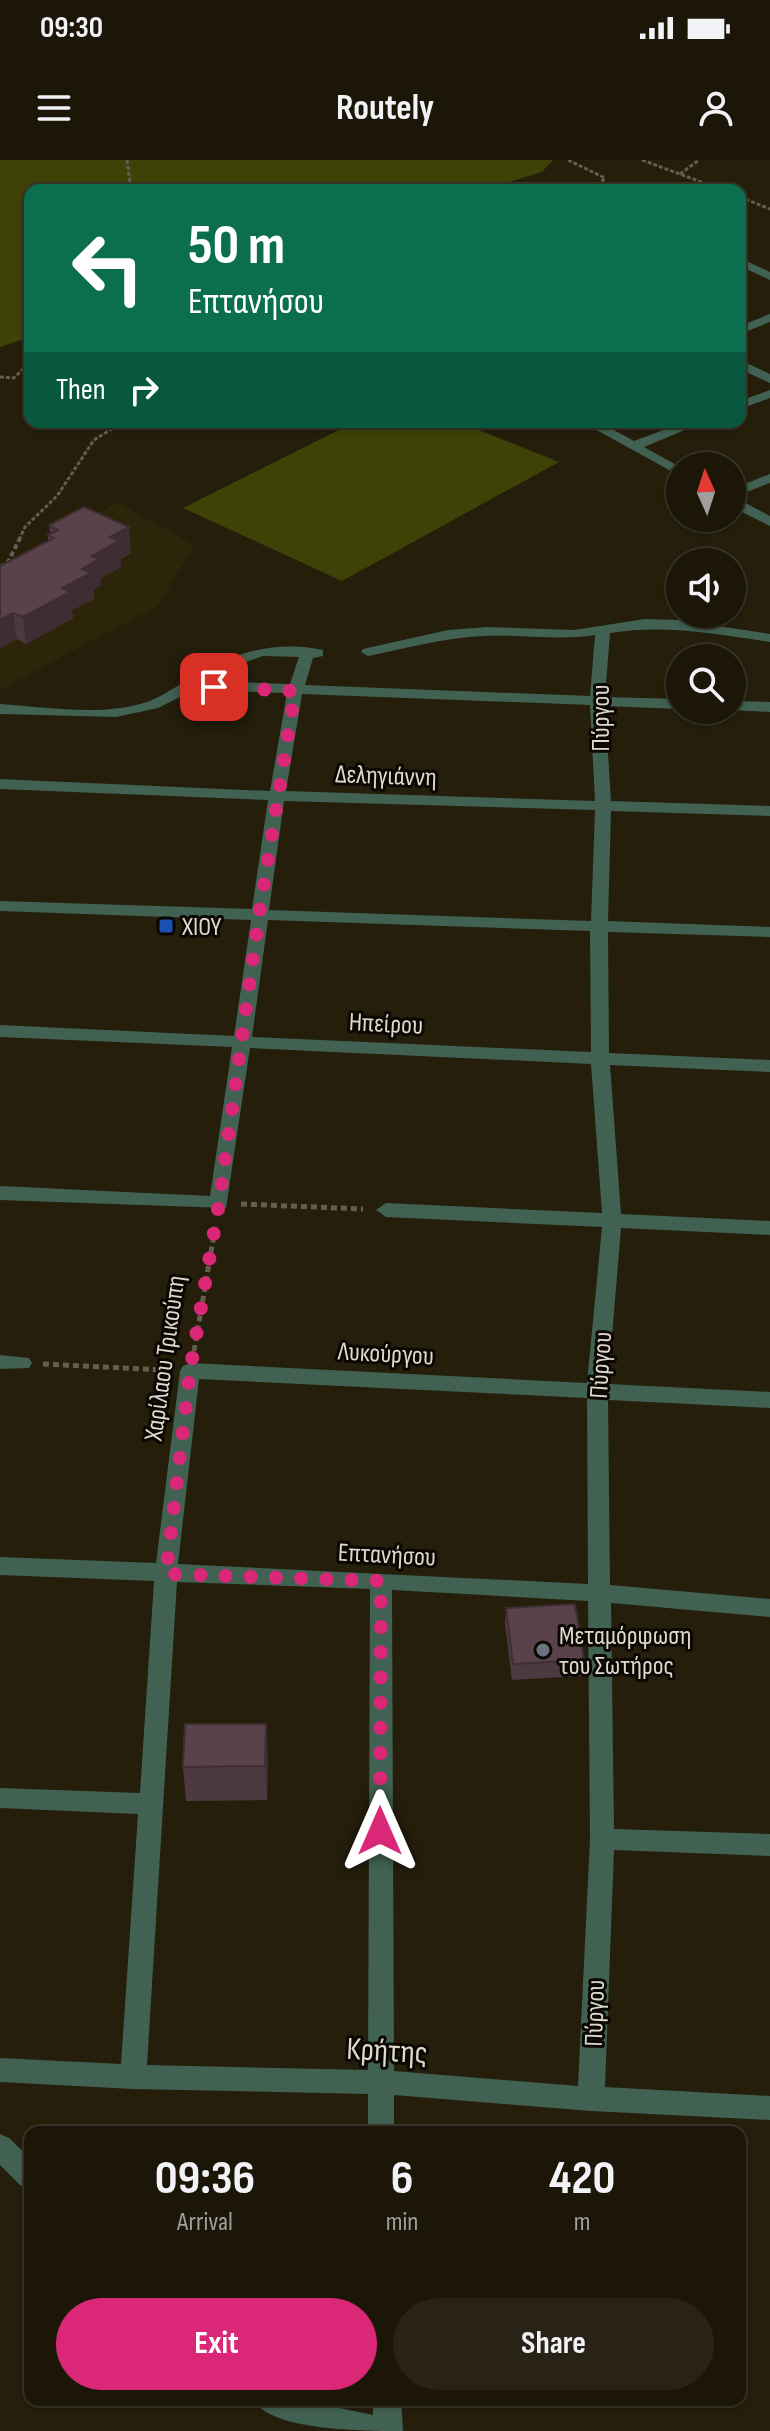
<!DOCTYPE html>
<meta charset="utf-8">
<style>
body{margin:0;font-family:"Sofia Sans Condensed",sans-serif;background:#282316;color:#f1f3f6;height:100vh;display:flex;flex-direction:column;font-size:30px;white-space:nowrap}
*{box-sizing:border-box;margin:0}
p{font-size:26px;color:#a09f9c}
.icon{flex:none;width:44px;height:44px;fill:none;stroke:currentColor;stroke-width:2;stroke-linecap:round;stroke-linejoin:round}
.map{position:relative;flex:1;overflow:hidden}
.drawer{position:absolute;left:24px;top:1966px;width:722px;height:280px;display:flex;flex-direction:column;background:#1b1608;border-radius:16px;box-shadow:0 2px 6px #0004,0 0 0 2px #393529}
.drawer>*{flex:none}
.hud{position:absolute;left:24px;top:24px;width:722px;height:244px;border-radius:16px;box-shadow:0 2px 6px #0004,0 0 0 2px #393529;background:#0b6e4f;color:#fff;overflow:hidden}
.needle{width:52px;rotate:357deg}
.buttons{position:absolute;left:666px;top:292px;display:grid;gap:16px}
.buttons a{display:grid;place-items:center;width:80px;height:80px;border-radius:50%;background:#1b1608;box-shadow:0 2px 6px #0004,0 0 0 2px #393529;font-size:40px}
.pin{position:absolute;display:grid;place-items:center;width:68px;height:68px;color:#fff;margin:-34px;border-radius:16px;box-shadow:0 4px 12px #0006}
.me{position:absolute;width:88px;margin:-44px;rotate:0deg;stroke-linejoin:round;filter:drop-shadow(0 0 6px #0008)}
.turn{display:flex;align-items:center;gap:28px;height:168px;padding:0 32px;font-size:36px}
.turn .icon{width:104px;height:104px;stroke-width:2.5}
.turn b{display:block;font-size:56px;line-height:68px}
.then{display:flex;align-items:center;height:76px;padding:0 32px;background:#0003;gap:16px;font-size:30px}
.eta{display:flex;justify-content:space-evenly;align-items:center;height:136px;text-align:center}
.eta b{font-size:48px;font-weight:700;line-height:56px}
.action{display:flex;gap:16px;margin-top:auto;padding:16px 32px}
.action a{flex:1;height:92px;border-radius:48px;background:#db2777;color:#fff;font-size:32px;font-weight:700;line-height:92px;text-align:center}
.action a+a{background:#282316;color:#f1f3f6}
.status{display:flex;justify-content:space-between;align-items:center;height:56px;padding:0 40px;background:#1b1608;direction:ltr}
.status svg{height:22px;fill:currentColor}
header{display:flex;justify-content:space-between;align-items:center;height:104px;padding:0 32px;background:#1b1608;font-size:36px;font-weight:700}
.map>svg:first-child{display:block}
.built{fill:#2c2509}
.green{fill:#3e4207}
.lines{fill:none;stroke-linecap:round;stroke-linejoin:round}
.path-far2{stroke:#635e4d;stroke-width:3;stroke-dasharray:4 2;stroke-linecap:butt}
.path-far1{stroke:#635e4d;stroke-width:4;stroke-dasharray:5 3;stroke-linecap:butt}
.path{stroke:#635e4d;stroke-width:5;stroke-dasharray:6 4;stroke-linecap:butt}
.street{fill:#416153;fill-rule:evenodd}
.wall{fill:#4d3940}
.shaded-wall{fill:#3e2e34}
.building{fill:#59424a;stroke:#3e2e34;stroke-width:2}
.route{stroke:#db2777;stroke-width:14;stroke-dasharray:0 25.2}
.transit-dot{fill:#1a4fb4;stroke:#0b0803;stroke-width:3}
.worship-dot{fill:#6b7280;stroke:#0b0803;stroke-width:3}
.labels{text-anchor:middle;stroke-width:6;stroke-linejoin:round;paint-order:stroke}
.street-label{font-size:26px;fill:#ddd9cd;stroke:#0b0803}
.poi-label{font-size:26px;fill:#ddd9cd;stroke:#0b0803;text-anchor:start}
.near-street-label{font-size:32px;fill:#ddd9cd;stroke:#0b0803}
</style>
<div class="status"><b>09:30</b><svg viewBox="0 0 49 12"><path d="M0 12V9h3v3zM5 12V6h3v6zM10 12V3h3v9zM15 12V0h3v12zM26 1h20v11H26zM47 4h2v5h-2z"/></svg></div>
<header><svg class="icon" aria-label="menu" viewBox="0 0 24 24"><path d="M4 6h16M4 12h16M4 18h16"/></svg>Routely<svg class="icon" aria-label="person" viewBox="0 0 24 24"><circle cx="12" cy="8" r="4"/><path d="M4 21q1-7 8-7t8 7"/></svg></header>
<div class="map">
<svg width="770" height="2271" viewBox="0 0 770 2271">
<rect width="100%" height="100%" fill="#241e0b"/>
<path class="built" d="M117,342l77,43 -35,60 -159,85v-117z"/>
<g class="green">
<path d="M0,0h553l-11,12 -58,18h-454v147l-30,10z"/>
<path d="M355,262h104l100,40 -217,119 -159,-73z"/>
</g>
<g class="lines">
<g class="path-far2">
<path d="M127,0l4,30"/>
<path d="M568,0l37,18 -12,12"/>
<path d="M642,0l81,30"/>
<path d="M680,14l19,-14"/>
<path d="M740,37l30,12"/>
<path d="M0,217l14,1 16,-16"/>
<path d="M19,380l6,-13 32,-31 37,-56 29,-18"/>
</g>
<path class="path-far1" d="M0,407l8,-5 12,-24"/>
<g class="path">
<path d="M241,1044l122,5"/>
<path d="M194,1191l22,-128"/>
<path d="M43,1204l122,6"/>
</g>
<g class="street">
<path d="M740,98l30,14v8l-30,-14z"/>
<path d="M770,154v8l-30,12v-8z"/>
<path d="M740,200l30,14v9l-30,-14z"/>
<path d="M770,230v8l-30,11v-8z"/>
<path d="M582,262h17l35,19 51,-19h19l-60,25 36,20v9z"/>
<path d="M770,314v9l-36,14 36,19v10l-38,-19v-18z"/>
<path d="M645,459l33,1 92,14v8c-54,-8 -105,-18 -160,-9l-5,64 75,2v10l-75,-3 6,95 159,5v10l-159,-5 -3,110 162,6v10l-162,-5 1,121 161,7v12l-160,-7 11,149 149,7v14l-149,-7 -13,156 162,8v16l-162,-8 2,185 160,14v18l-159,-14 3,226 156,5v22l-156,-6 -9,237 165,9v24l-179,-9 -197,-16v37h-26v-38l-235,-5 -133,-7v-24l121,6 17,-250 -138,-6v-20l140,5 14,-212 -154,-6v-18l156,6 24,-192 3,-5 7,-3 397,20 15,-156 -216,-10 -10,-7 10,-7 216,10 -11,-149 -341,-16 -24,160 -226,-8v-14l210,10 22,-149 -232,-10v-12l234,11 17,-116 -251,-9v-10l252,8 16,-109 -268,-11v-10l270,12 17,-98 -93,-3 -36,18 -42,9 -116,-3v-10c47,3 101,13 147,-2 14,-5 25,-13 37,-20 42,-27 88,-43 139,-32v6l-10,2 -8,27 285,11 5,-61c-37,6 -74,-1 -111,1 -40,2 -77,12 -116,20l-7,-4 2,-3 85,-19 40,-3 86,3zM263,496l36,1 -9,27 -83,-3 27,-15zM302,534l288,11 5,96 -309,-10zM284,641l311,9 -4,111 -322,-11zM268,760l322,11 1,121 -339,-15zM199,1219l388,19 1,186 -410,-20zM177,1422l193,7 -2,481 -221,-5zM392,1430l196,11 2,238 -12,247 -184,-15z"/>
<path d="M732,541l38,1v10l-40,-2z"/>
<path d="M0,1195l29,3 3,5 -3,5 -29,1z"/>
<path d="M0,1974l9,4 21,20v31l-10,-4 -20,-20z"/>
<path d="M254,2240h47l72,15v-15h28l2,31c-39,0 -132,0 -149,-31z"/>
</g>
</g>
<g class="wall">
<path d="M49,365l82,28 -10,6v8l-20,11v7l-8,5 1,9 -22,11 1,8 -47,26 -9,-5 -17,9v-82l48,-25v-6l2,-1z"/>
<path d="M506,1448l78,52 -1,16 -71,4 -7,-56z"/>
<path d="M268,1598l-1,42 -81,1 -3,-34z"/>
</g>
<g class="shaded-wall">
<path d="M129,367l2,26 -10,6v8l-20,11v7l-8,5 1,9 -22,11 1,8 -47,26 -3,-27 39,-29 48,-51z"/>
<path d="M13,453l4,26 -17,9v-28z"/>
<path d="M266,1564l2,34 -1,42 -2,-34z"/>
</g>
<g class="building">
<path d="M84,347l45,20 -19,10 9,4 -27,15 7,3 -17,10 9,4 -29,15 8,4 -47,25 -10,-4 -13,7v-54l54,-28 -6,-3 10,-5 -9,-5z"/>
<path d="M575,1444l9,56 -71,4 -7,-56z"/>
<path d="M185,1564h81l-1,42 -82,1z"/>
</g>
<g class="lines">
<path class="route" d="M214,527l81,4 -36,224 -40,288 -29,168 -24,203 215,7 -1,250"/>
</g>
<rect class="transit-dot" x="158" y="758" width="16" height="16" rx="4"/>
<circle class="worship-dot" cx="543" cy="1490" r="8"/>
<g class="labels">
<g class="street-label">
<text transform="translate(600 558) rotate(-90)" y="9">Πύργου</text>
<text transform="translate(386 615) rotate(2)" y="9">Δεληγιάννη</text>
<text transform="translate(386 863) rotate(3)" y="9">Ηπείρου</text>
<text transform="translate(386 1193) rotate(3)" y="9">Λυκούργου</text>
<text transform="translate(164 1198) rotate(-82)" y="9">Χαρίλαου Τρικούπη</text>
<text transform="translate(600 1205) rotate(-86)" y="9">Πύργου</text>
<text transform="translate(387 1394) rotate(3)" y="9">Επτανήσου</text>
<text transform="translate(594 1853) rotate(-88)" y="9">Πύργου</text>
</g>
<g class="poi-label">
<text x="182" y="775">ΧΙΟΥ</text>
<text x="559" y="1484">Μεταμόρφωση<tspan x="559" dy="30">του Σωτήρος</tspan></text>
</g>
<g class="near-street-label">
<text transform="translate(387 1890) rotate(3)" y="11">Κρήτης</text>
</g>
</g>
</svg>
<div class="buttons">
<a><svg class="needle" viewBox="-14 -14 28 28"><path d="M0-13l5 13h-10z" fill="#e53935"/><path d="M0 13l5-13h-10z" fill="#a09f9c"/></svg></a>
<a><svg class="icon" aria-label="sound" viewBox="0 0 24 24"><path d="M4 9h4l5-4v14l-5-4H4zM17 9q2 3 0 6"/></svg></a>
<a><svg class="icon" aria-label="search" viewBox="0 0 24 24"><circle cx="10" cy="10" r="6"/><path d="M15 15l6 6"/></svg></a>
</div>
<div class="pin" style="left:214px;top:527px;background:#d93025"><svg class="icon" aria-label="arrive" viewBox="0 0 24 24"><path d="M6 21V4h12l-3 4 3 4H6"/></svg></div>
<svg class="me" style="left:380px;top:1671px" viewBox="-20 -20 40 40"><path d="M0-17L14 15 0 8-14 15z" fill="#db2777" stroke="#fff" stroke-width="4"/></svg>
<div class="hud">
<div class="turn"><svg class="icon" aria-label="left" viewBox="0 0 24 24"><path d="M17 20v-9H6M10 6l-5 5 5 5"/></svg><div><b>50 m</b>Επτανήσου</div></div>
<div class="then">Then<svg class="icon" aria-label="right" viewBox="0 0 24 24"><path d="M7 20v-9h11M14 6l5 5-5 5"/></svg></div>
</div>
<section class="drawer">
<div class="eta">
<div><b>09:36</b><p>Arrival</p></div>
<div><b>6</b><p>min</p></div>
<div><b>420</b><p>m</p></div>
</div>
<div class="action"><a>Exit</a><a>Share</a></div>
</section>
</div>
